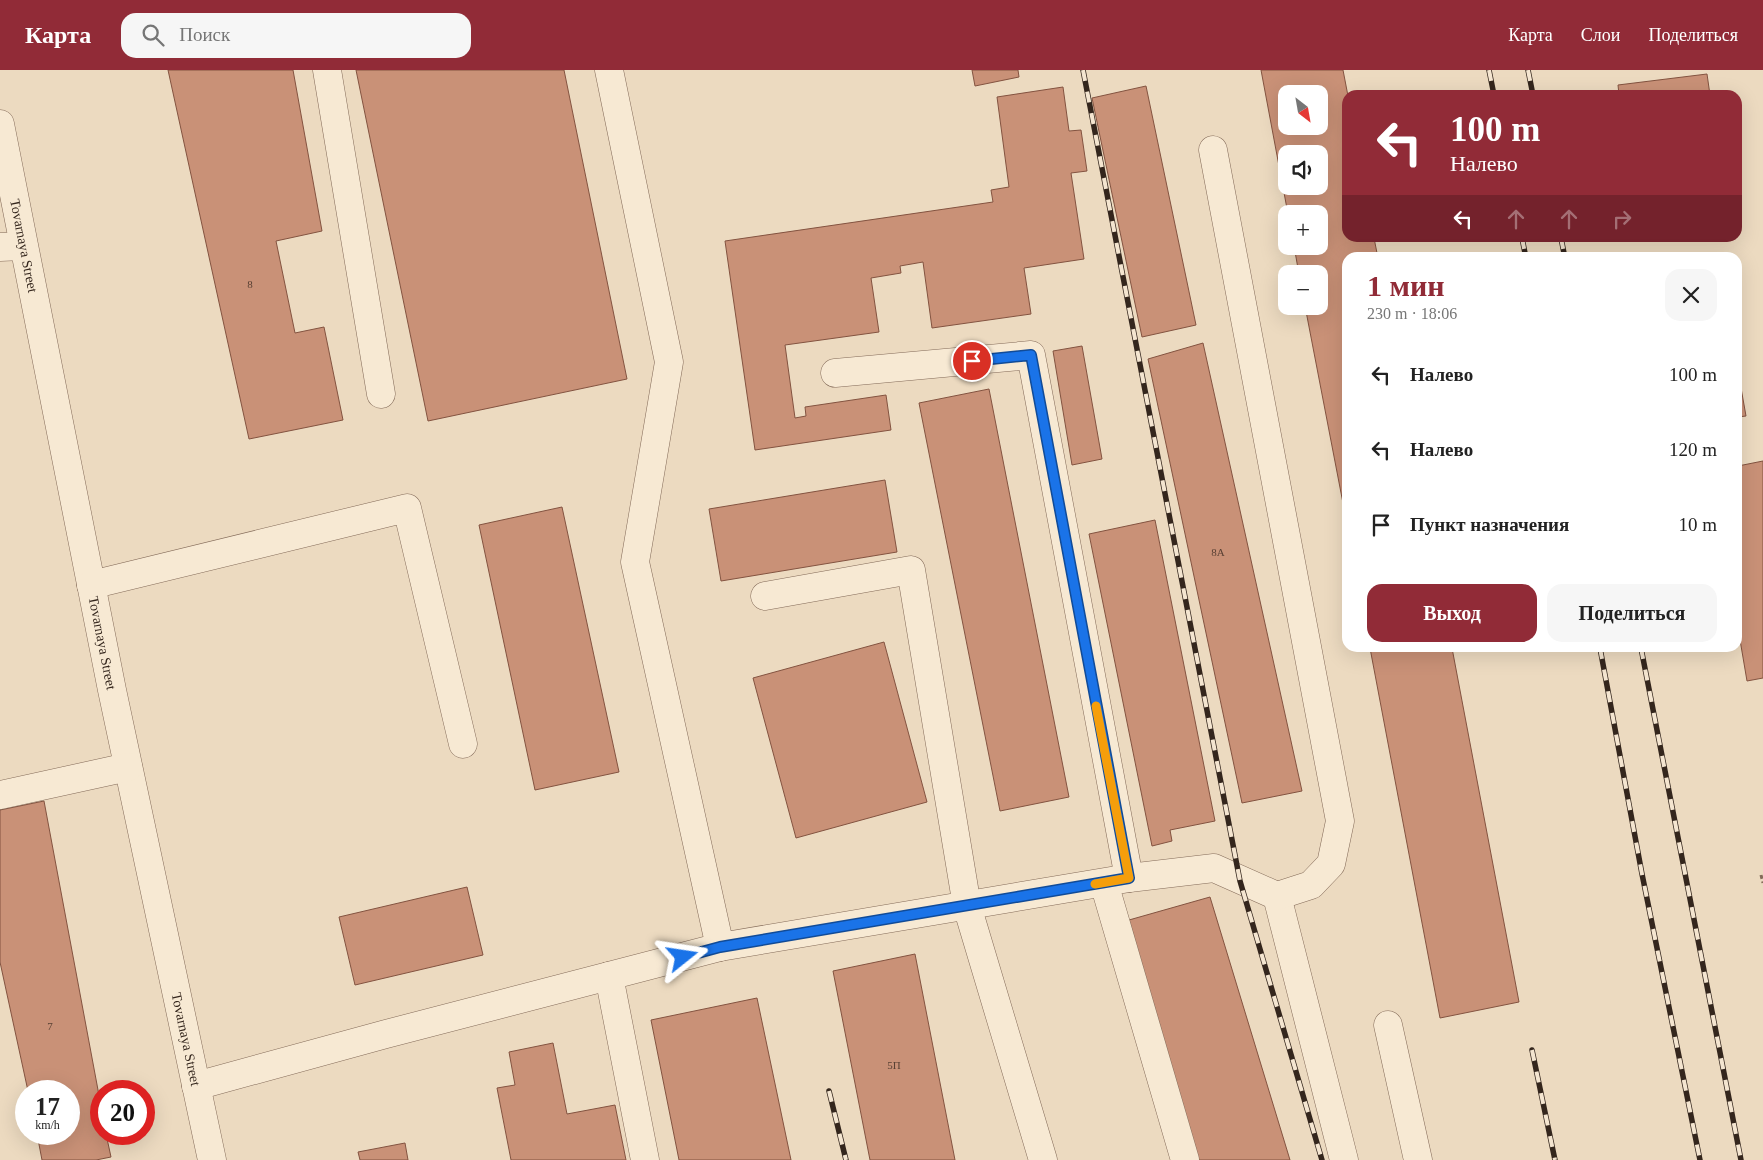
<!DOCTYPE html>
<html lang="ru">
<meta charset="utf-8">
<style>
body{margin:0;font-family:"Times New Roman",serif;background:#f6f6f6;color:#222;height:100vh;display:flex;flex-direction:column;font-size:19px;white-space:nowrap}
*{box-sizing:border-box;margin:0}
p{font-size:16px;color:#767676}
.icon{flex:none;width:28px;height:28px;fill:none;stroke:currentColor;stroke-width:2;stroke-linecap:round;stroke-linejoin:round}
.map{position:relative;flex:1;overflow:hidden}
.details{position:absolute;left:1342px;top:182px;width:400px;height:400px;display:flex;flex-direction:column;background:#fff;border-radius:15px;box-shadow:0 5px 20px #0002}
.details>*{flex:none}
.banner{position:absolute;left:1342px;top:20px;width:400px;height:152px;border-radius:15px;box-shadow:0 5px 20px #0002;background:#912b37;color:#fff;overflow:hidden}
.needle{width:32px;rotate:149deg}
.fabs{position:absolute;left:1278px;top:15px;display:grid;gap:10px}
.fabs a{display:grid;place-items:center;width:50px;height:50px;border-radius:10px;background:#fff;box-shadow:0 5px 20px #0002;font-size:25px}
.speed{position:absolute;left:15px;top:1010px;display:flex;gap:10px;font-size:25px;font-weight:700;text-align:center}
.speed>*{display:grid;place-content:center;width:65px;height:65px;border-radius:50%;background:#fff;box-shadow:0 5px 20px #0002;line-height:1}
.speed small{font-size:12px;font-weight:400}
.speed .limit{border:8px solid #d22;background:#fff;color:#111}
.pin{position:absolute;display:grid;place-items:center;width:42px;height:42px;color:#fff;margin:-21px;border:2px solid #fff;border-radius:50%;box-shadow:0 1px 5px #0007}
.me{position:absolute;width:55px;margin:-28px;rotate:75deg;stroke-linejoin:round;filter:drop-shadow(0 0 4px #0008)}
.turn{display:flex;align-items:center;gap:18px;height:105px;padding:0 25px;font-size:22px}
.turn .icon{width:65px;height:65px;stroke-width:2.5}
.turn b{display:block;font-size:35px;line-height:42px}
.lanes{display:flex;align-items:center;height:48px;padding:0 25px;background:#0003;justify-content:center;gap:25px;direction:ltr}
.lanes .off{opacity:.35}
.round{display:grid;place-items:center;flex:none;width:52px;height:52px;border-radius:15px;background:#f6f6f6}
.head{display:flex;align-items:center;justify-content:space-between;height:85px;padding:0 25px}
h1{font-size:30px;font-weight:700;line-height:38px;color:#912b37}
.button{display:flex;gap:10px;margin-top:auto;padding:10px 25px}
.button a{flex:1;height:58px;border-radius:15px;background:#912b37;color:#fff;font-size:20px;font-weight:700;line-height:58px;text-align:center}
.button a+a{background:#f6f6f6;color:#222}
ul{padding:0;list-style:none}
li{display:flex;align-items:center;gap:15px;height:75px;padding:0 25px}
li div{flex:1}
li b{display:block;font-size:19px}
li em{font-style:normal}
header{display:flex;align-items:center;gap:30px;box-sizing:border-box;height:70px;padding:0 25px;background:#912b37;color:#fff}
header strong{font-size:24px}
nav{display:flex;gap:28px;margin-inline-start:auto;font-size:18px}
.search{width:350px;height:45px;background:#f6f6f6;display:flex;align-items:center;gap:12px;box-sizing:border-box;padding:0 18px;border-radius:15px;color:#767676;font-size:19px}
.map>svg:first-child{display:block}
.building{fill:#c99177;stroke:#835340;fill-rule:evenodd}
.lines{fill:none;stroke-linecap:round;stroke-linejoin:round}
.minor-casing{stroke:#846b59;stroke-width:29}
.path{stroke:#846b59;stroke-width:3;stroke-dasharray:4 2.5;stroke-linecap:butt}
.minor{stroke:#f7e9d3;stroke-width:28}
.rail-casing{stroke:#34261d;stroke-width:5.5}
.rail{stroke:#f4e5d0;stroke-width:4;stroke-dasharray:11;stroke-linecap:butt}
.route-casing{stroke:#114b97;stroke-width:12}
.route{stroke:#1a73e8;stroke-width:9}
.slow{stroke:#f59e0b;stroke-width:9}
.labels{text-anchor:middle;stroke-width:4.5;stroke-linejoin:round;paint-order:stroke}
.number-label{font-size:11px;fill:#594134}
.street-label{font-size:14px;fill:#34261d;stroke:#f4e5d0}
</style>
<header>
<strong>Карта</strong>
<div class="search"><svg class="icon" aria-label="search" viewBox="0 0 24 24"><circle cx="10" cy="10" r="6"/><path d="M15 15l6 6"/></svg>Поиск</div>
<nav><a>Карта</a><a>Слои</a><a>Поделиться</a></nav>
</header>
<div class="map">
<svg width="1763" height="1090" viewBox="0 0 1763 1090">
<rect width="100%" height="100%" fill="#ecdac0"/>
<g class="building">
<path d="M168,0h125l29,161 -46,10 19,92 29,-6 19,93 -94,19z"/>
<path d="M356,0h208l63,309 -199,42z"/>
<path d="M972,0h46l1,7 -44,9z"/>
<path d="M1261,0h82l5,26v142h26l4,20h-30v271l-43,-223h14v-32h-20l-5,-28h25v-32h-31zM1286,24h33v32h-33zM1286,84h33v32h-33z"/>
<path d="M1707,4l3,21h-91l-1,-10z"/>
<path d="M1146,16l50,239 -54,12 -50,-239z"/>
<path d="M1063,17l6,44 12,-1 6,41 -16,2 13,86 -60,9 7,46 -99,14 -9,-66 -23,4 1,7 -30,5 8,54 -94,13 10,73 11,-2 -1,-9 81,-12 5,35 -136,20 -30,-209 268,-39 -2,-12 18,-3 -12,-90z"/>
<path d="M1203,273l99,448 -60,12 -94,-444z"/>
<path d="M1082,276l20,113 -30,6 -19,-114z"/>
<path d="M1738,301l8,45 -8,1z"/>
<path d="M989,319l80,408 -69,14 -81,-408z"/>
<path d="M1763,391v217l-16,3 -9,-53v-162z"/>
<path d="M885,410l12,72 -176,29 -12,-72z"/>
<path d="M562,437l57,265 -84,18 -56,-265z"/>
<path d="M1155,450l60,301 -45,9 2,11 -20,5 -63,-312z"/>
<path d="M884,572l43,160 -131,36 -43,-160z"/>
<path d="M1370,578h82l67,354 -79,16z"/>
<path d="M44,731l57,305v28h5l5,23 -15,3h-54l-5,-26h32v-43h-41l-28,-129v-152z"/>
<path d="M467,817l16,68 -128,30 -16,-68z"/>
<path d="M1210,827l80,263h-93l-68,-240z"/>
<path d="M915,884l40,206h-85l-37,-189z"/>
<path d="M757,928l34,162h-112l-28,-140z"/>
<path d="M553,973l14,71 48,-9 11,55h-115l-14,-72 18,-3 -6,-33z"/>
<path d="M405,1073l3,17h-48l-2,-8z"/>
</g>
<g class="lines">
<g class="minor-casing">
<g id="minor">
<path d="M327,0l54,324"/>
<path d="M609,0l60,292 -34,200 85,385"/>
<path id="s1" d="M0,54l112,566 100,470"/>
<path d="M0,177l23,-1"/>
<path d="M835,303l196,-18 98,523"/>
<path d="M91,515l316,-77 56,236"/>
<path d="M765,526l146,-26 56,336 76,254"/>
<path d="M0,725l128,-28"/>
<path d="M1104,813l81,277"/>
<path d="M1277,826l67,264"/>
<path d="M609,906l36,184"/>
<path d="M1388,955l30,135"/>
<path d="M196,1016l190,-52 334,-87 409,-69 85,-10 63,28 34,-11 20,-21 9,-43 -127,-671"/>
</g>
</g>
<path class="path" d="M1761,805l2,8"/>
<use href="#minor" class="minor"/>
<g class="rail-casing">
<g id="rail">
<path d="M1083,0l157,811 82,279"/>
<path d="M1489,0l5,25"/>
<path d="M1528,0l5,25"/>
<path d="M1522,168l4,20"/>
<path d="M1561,168l4,20"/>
<path d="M1600,578l42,226 58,286"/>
<path d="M1641,578l100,512"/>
<path d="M1532,980l23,110"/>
<path d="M829,1021l17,69"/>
</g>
</g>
<use href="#rail" class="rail"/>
</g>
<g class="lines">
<g class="route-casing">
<path id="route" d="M683,887l37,-10 409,-69 -98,-523 -59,6"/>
</g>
<use href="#route" class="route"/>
<path class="slow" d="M1095,814l34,-6 -33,-172"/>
</g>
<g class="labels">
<g class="number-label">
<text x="250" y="218">8</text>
<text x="1218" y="486">8А</text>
<text x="50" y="960">7</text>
<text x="894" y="999">5П</text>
</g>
<g class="street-label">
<text dy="5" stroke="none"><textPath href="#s1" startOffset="124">Tovarnaya Street</textPath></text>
<text dy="5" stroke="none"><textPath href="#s1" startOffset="529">Tovarnaya Street</textPath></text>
<text dy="5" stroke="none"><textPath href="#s1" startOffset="934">Tovarnaya Street</textPath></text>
</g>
</g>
</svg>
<div class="fabs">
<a><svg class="needle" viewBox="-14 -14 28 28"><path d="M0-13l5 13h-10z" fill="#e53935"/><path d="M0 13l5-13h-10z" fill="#767676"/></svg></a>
<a><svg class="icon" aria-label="sound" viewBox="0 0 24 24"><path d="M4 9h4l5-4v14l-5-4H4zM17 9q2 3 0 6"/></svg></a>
<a>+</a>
<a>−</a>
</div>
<div class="speed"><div>17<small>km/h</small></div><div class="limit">20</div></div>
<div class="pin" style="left:972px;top:291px;background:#d93025"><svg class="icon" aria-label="arrive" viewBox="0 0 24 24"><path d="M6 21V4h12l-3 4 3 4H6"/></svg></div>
<svg class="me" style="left:683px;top:887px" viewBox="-20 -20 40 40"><path d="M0-17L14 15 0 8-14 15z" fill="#1a73e8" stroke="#fff" stroke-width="4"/></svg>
<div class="banner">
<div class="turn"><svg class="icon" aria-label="left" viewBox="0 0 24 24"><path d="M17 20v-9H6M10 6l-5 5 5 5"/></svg><div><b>100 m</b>Налево</div></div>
<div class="lanes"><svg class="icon" aria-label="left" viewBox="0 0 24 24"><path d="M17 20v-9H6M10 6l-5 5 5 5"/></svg><svg class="icon off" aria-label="ahead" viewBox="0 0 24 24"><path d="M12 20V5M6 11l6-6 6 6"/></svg><svg class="icon off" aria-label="ahead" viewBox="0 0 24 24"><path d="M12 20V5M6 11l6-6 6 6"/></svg><svg class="icon off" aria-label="right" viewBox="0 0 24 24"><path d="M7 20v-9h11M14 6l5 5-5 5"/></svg></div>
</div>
<section class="details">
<div class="head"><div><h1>1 мин</h1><p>230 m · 18:06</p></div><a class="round"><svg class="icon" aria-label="close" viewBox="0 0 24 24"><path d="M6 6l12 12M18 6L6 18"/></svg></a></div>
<ul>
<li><svg class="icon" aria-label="left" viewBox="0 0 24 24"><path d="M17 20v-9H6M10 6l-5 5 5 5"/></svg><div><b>Налево</b></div><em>100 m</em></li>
<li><svg class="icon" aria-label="left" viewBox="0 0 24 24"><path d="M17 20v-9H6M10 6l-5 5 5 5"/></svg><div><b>Налево</b></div><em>120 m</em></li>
<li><svg class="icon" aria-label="arrive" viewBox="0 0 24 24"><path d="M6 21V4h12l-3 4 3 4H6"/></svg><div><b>Пункт назначения</b></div><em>10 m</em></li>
</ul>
<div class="button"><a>Выход</a><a>Поделиться</a></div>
</section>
</div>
